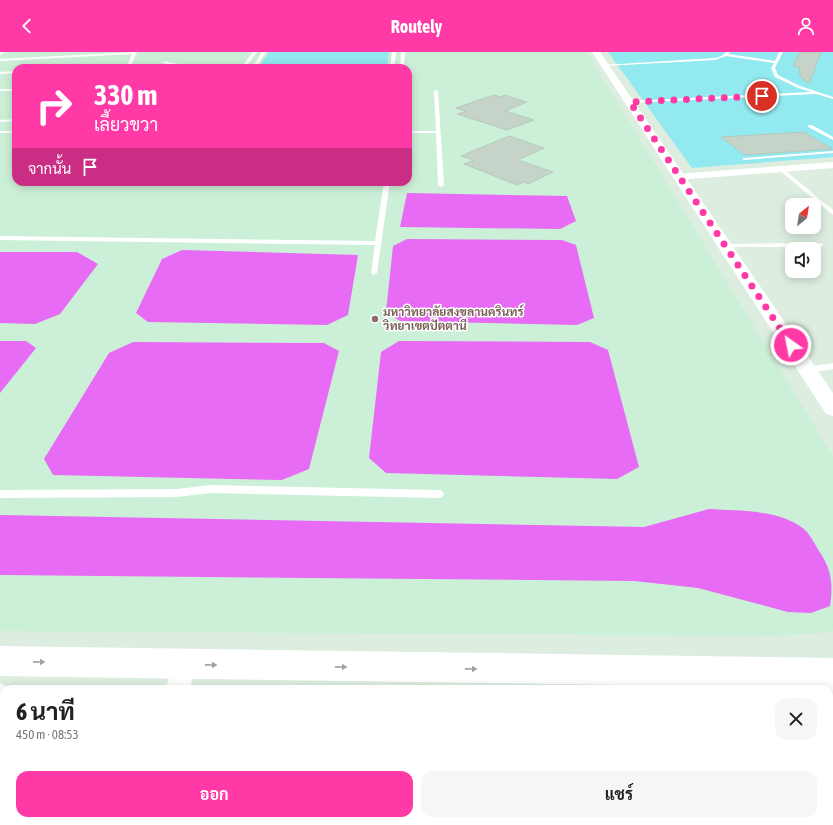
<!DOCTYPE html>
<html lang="th">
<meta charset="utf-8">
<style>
body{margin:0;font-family:"Asap Condensed",Sarabun,sans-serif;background:#f6f6f6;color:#202124;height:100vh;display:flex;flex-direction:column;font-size:15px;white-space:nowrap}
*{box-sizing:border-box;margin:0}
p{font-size:13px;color:#757577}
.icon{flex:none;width:22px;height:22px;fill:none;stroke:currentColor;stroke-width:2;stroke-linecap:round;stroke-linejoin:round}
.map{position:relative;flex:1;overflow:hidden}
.details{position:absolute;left:0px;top:633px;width:833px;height:140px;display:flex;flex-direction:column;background:#fff;border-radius:12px 12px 0 0;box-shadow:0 2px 10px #0003}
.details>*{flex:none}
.top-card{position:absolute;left:12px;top:12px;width:400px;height:122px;border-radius:12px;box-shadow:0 2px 10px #0003;background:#ff39a6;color:#fff;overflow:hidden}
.needle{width:26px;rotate:30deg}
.tools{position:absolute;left:785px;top:146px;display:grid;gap:8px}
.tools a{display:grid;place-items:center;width:36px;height:36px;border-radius:8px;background:#fff;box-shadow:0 2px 10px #0003;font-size:20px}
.pin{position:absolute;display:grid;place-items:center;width:34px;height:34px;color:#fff;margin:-17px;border:2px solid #fff;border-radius:50%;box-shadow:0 1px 4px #0007}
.me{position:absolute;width:44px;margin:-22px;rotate:327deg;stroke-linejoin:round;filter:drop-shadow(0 0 3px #0008)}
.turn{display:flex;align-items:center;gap:14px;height:84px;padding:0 16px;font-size:18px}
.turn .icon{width:52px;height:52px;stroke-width:2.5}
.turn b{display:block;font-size:28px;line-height:34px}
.then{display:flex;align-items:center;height:38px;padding:0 16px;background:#0003;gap:8px;font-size:15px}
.round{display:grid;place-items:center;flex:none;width:42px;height:42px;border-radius:12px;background:#f6f6f6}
.overview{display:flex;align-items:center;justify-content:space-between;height:68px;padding:0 16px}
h1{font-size:24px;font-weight:700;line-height:30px}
.primary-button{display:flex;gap:8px;margin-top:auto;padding:8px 16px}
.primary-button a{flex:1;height:46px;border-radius:12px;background:#ff39a6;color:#fff;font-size:16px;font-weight:700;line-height:46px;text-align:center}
.primary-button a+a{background:#f6f6f6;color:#202124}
header{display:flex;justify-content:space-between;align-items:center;height:52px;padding:0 16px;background:#ff39a6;color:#fff;font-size:18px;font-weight:700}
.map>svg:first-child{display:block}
.education{fill:#ccf0d7;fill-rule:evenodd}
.pitch{fill:#92e9ef}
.water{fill:#e76bf4}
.building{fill:#c5d3c8;stroke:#b6c9bc}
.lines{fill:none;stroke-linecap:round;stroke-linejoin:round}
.service{fill:#fff;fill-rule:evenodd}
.minor{fill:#fff;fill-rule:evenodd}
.tertiary{fill:#fff;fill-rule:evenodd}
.secondary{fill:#fff;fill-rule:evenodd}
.oneway{fill:#a0a0a0}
.route{stroke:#ff39a6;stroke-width:7;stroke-dasharray:0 12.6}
.education-dot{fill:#8d6e63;stroke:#fff;stroke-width:1.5}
.labels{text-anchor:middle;stroke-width:3;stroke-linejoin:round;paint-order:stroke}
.education-label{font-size:12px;font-weight:bold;fill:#785e54;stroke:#fff;text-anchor:start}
</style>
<header><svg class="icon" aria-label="back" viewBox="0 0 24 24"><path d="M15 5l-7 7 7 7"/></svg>Routely<svg class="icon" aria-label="person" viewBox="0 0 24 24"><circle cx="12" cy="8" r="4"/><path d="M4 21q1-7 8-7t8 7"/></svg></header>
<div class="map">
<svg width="833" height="773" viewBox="0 0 833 773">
<rect width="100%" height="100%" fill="#ddeee0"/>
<path class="education" d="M0,0h587l246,404v175l-10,2 -48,3 -775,-5zM16,16h392v114h-392z"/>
<g class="pitch">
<path d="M269,0h120l-2,16h-129z"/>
<path d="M608,0h225v105l-141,11z"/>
</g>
<g class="water">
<path d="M407,141l160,3 9,25 -16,8 -160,-2z"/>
<path d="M407,187l155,1 14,5 18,73 -17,7 -177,-4 -14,-9 7,-66z"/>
<path d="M182,198l176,5 -10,60 -21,10 -179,-3 -12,-9 26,-54z"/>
<path d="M0,200h77l21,12 -38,50 -25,10 -35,-1z"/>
<path d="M0,289h26l10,7 -36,45z"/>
<path d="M399,289l191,1 18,8 31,117 -22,12 -231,-6 -17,-15 12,-106z"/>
<path d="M133,290l191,1 15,8 -30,118 -27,11 -229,-5 -9,-16 65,-106z"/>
<path d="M709,457c30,2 69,0 95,20 7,6 12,18 17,25 11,17 12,32 9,52l-19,7 -23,-1 -90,-24 -64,-7 -634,-6v-60l644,12z"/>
</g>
<g class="building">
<path d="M800,0h21l-12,32 -9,-8 -1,-9 -6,-1z"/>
<path d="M494,43l7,2 3,-2 23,7 -22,9 29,9 -27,10 -50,-16 9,-3 -10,-3z"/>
<path d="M804,80l28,17 -87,6 -24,-18z"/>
<path d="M509,84l35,12 -26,12 35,12 -25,12 -5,-2 -6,3 -53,-21 10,-4 -13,-4z"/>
</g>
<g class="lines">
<g class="service">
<path d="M0,0h5l-5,3z"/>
<path d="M137,0l-7,16h-4l6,-14 -132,7v-2z"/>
<path d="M253,0h4l-12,16h-4z"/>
<path d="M262,0h4l-10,16h-4z"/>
<path d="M392,0h4l-2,16h-4z"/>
<path d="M401,0h4l-1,16h-4z"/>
<path d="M726,0h4l-2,2 47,7 4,-9h4l-8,16 3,7 22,11 33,11v2l-17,-5 -186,9 -1,-2 182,-9 -13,-4 -23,-11 -4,-9 3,-5 -48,-7 -11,4 -110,6 -2,-1 112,-7 7,-2z"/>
<path d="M164,9l20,4 1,3 -22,-5z"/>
<path d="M16,19v2l-16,1v-2z"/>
<rect x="0" y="37" width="16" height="2"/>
<path d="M436,38l2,1 6,94 -3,2 -3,-2 -2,-52h-28v-2h28l-2,-40z"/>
<path d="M16,67v2l-16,1v-2z"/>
<path d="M808,73h4l21,12v3l-25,-13z"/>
<rect x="0" y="79" width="16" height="2"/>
<path d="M833,99v2l-89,7 -2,-1 2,-1z"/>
<path d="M780,114l53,44v5l-55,-46 -1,-1z"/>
<path d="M384,130h6l-13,91 -3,2 -3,-2 4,-28 -375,-5v-4l375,5z"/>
<path d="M726,192l95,-1 3,2 -3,2h-97l-1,-1z"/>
<path d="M833,311v6l-26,4 -4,-3 4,-3z"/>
<path d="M211,433l228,5 3,1 2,3 -2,3 -3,1 -228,-5 -34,4 -177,1v-8l177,-1z"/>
<rect x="0" y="704" width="4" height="14"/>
</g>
<g class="minor">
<path d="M833,110v6l-155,12 -5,-3 5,-3z"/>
<path d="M183,601l8,3 4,8 -5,25h-24l9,-33z"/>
<path d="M135,769h28l-1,4h-28z"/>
<rect x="333" y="769" width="28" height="4"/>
</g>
<path class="tertiary" d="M592,0h8l233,341v23l-7,-2z"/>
<g class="secondary">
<path d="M0,594l833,12v30l-833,-12z"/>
<path d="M0,632l15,5h-11v27h-4z"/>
<path d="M829,636h4v32h-4v-31h-2z"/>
</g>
</g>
<defs><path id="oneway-solid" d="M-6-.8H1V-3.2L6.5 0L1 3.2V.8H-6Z"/></defs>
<g class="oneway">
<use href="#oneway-solid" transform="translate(39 610) rotate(1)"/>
<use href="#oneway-solid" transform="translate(211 613) rotate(1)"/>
<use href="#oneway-solid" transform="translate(341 615) rotate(1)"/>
<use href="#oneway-solid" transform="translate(471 617) rotate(1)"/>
</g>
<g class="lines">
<path class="route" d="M762,44l-132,6 161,243"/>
</g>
<circle class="education-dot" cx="375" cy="267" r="4"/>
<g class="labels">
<g class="education-label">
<text x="383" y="264">มหาวิทยาลัยสงขลานครินทร์<tspan x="383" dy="14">วิทยาเขตปัตตานี</tspan></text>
</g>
</g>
</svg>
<div class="tools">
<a><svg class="needle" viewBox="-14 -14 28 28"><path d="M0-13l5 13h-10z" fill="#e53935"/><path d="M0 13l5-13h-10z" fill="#757577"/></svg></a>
<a><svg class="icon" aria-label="sound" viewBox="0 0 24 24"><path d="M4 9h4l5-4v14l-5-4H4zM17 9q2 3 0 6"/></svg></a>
</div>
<div class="pin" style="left:762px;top:44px;background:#d93025"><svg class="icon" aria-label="arrive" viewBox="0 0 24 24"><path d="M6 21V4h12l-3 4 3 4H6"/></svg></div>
<svg class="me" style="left:791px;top:293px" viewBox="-20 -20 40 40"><circle r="17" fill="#ff39a6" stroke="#fff" stroke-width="3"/><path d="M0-11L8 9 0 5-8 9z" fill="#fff"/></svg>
<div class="top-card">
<div class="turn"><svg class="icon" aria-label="right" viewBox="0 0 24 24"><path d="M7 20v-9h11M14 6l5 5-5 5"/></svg><div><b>330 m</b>เลี้ยวขวา</div></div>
<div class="then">จากนั้น<svg class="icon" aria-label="arrive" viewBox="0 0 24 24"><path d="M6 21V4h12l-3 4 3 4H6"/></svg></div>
</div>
<section class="details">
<div class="overview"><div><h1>6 นาที</h1><p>450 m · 08:53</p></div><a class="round"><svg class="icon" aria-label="close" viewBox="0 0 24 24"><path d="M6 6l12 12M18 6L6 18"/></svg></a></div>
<div class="primary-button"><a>ออก</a><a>แชร์</a></div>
</section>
</div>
